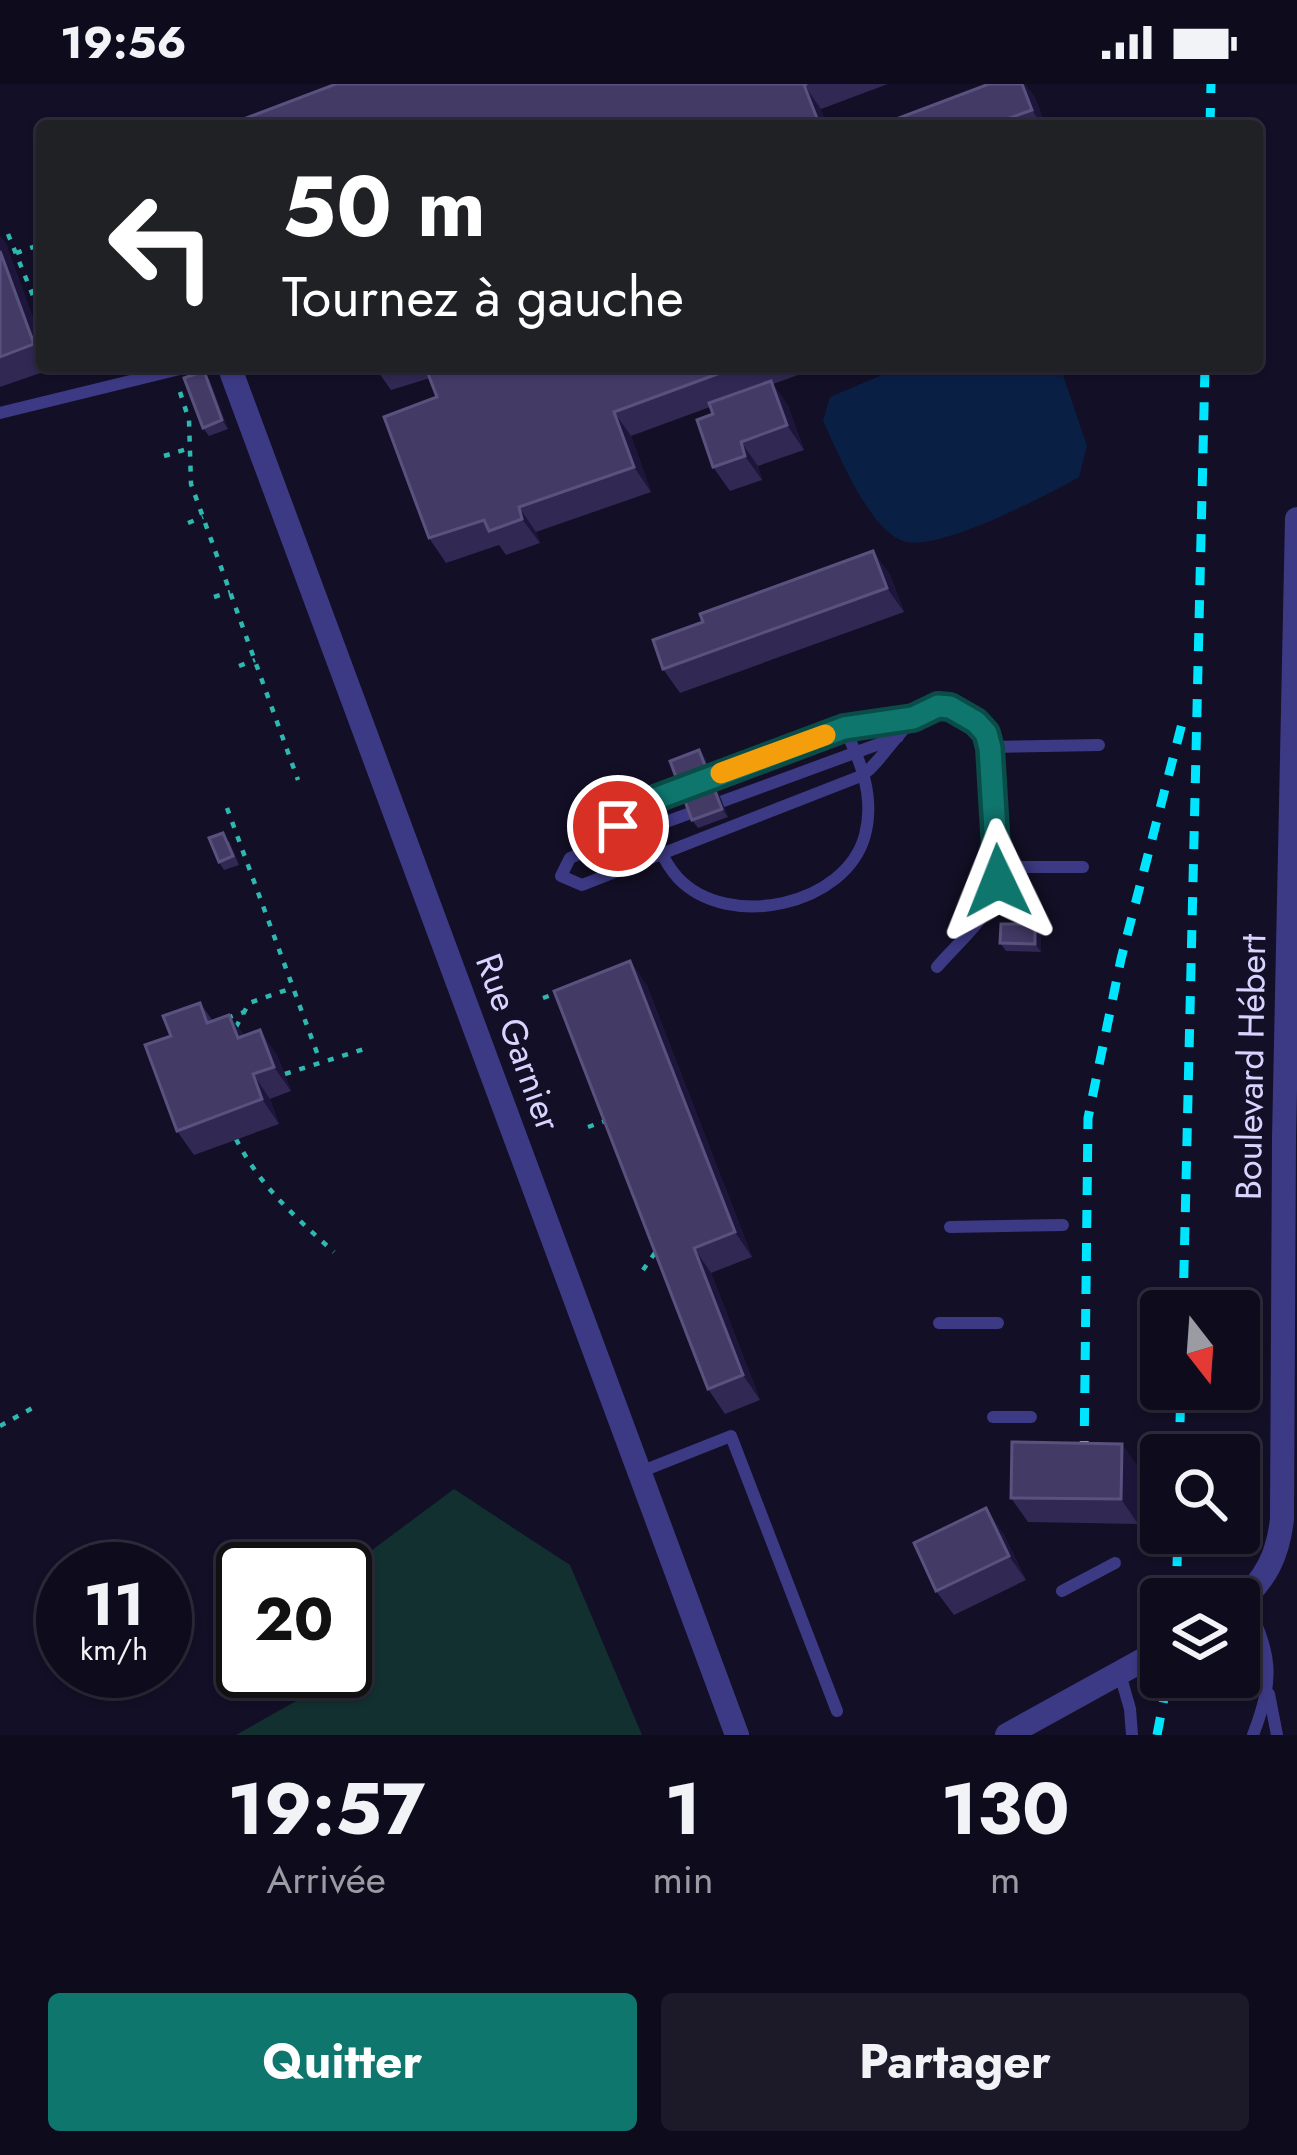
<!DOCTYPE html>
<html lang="fr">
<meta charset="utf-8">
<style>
body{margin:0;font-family:Jost,sans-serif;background:#1c1929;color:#f1f3f6;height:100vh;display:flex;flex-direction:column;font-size:45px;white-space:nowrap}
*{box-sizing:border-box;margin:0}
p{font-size:39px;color:#9b9ba3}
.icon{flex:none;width:66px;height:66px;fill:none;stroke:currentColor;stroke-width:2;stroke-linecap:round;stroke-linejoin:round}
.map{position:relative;height:1651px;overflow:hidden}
.panel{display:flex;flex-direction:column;background:#0e0b1c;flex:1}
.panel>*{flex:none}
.hud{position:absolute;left:36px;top:36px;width:1227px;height:252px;border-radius:12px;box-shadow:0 3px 9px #0004,0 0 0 3px #2e2b3b;background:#202124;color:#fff;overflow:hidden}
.needle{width:78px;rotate:163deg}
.fabs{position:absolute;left:1140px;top:1206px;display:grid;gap:24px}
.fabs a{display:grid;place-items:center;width:120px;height:120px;border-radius:12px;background:#0e0b1c;box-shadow:0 3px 9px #0004,0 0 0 3px #2e2b3b;font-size:60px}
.speed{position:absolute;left:36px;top:1458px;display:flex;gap:24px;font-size:60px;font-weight:700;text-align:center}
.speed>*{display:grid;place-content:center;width:156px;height:156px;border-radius:50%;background:#0e0b1c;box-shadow:0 3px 9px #0004,0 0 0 3px #2e2b3b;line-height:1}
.speed small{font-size:30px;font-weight:400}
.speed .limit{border:6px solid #111;border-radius:18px;background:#fff;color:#111}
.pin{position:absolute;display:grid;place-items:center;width:102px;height:102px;color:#fff;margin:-51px;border:6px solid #fff;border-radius:50%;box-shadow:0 3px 12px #0007}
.me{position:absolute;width:132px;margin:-66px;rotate:358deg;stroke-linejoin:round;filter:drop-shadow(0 0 9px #0008)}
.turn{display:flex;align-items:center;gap:42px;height:252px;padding:0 48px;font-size:54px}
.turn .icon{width:156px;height:156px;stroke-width:2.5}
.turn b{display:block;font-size:84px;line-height:102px}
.eta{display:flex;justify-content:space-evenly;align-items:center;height:204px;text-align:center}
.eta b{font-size:72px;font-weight:700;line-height:84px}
.primary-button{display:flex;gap:24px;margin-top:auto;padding:24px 48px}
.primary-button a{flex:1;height:138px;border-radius:12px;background:#0f766e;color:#fff;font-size:48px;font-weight:700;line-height:138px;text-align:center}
.primary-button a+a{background:#1c1929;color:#f1f3f6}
.status{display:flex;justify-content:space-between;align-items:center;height:84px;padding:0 60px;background:#0e0b1c;direction:ltr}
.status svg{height:33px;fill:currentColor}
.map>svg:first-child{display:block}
.green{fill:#12302f}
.water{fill:#0a1f44}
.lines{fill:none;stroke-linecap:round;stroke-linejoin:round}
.path{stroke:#2fb8b0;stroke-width:4.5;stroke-dasharray:6 9;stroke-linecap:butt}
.service{stroke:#3d3a85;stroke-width:12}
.minor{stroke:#3d3a85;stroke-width:24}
.rail{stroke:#00e5ff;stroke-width:9;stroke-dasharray:18 15;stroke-linecap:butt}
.wall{fill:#312854}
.shaded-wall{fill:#1d163a}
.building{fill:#433a66;stroke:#5a527e;stroke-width:3}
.route-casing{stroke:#0a4d48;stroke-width:30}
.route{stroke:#0f766e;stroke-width:21}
.slow{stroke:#f59e0b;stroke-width:21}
.labels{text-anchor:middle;stroke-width:12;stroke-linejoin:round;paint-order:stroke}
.street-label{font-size:36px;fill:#d9d4ff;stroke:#130f26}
</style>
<div class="status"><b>19:56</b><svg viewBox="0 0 49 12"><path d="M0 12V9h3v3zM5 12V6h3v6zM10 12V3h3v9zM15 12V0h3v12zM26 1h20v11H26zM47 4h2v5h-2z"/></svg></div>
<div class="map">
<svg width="1297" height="1651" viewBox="0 0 1297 1651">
<rect width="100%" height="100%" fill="#130f26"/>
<path class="green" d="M454,1405l116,76 72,170h-406l99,-56 1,-8h9v-102h-5l24,-13z"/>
<path class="water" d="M903,282h157l27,80 -8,31c-33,19 -138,73 -173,65 -36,-9 -68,-90 -83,-121l7,-24z"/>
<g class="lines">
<g class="path">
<path d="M8,150l34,84"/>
<path d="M16,169l26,-9"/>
<path d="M180,308l9,28 2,64 107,296"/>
<path d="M164,372l26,-8"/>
<path d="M188,439l15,-6"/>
<path d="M214,513l16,-5"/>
<path d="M239,582l16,-6"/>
<path d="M227,724l93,253"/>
<path d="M543,914l17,-6"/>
<path d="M227,934l17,-6"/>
<path d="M236,943l13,-24 43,-15"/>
<path d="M285,990l79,-25"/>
<path d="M588,1043l17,-6"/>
<path d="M236,1055c24,47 59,78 98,113"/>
<path d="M643,1186l14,-20"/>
<path d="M0,1342l36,-20"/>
</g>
<g class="service">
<path d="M0,329l192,-47"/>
<path d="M898,653l-306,112 -22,9 -9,18 21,9 279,-109c30,-19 55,-89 99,-65 15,9 25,20 30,36l8,134c-4,33 -40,61 -61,86"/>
<path d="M990,663l109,-2"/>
<path d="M643,719c9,26 16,54 35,75 50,53 168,28 187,-43 10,-38 -4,-74 -21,-107"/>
<path d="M597,760l46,-41 201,-75 69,-10"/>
<path d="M997,783h86"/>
<path d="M950,1143l113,-2"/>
<path d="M939,1239h59"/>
<path d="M993,1333h38"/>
<path d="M640,1388l91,-36 106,275"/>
<path d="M1062,1507l53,-28"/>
<path d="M1245,1516c27,55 30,77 8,135"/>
<path d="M1120,1590l10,35 2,26"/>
<path d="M1269,1610l8,41"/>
</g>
<g class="minor">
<path d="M232,290l505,1361"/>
<path d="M1239,1519c27,-24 39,-48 43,-84l2,-381 13,-619"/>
<path d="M1007,1651l154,-85"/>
</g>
<g class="rail">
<path d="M1210,42l1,-42"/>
<path d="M1183,1227l22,-945"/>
<path d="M1179,1371l2,-66"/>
<path d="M1084,1375l4,-341 33,-159 64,-247"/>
<path d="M1176,1515l2,-66"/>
<path d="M1157,1651l11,-58"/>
</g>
</g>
<g class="wall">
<path d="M336,0h552l-67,25z"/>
<path d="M989,0h36l10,14 11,28h-156z"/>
<path d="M0,152l6,8 36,99v23h9l1,3 -52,18z"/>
<path d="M374,282h449l-50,18 15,22 16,44 -46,16 4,14 -32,11 -17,-24v-53l-3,-7 -79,29 20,56 -115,40 4,11 -34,12 -7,-10 -53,18 -17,-25 8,-141 -7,-19 -39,12z"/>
<path d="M209,295l19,50 -19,7 -6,-8z"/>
<path d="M873,467l17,24 14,37 -224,81 -17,-24 40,-47z"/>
<path d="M699,666l6,8 23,59 -30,11 -6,-8z"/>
<path d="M229,757l10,24 -15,5 -5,-8z"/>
<path d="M1041,849v19l-35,-1 -6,-8z"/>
<path d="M630,877l17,25 105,271 -41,16 49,127 -35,14 -17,-25z"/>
<path d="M200,919l13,18 16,-6 15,21 33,19 14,36 -21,8 9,25 -85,31 -17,-24 -6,-95z"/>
<path d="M1139,1384l-1,56 -110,-2 -17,-24z"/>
<path d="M1003,1449l23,47 -72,35 -18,-24z"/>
</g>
<g class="shaded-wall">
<path d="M1022,0h3l10,14 11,28h-3l-11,-16z"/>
<path d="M804,1l17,24 6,17h-7z"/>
<path d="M0,152l6,8 36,99v12l-8,-11 -34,-93z"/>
<path d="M204,287l5,8 19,50 -6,-9z"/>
<path d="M771,297l17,25 16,44 -17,-25z"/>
<path d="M614,328l17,24 20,56 -17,-25z"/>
<path d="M741,358l17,24 4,14 -17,-24z"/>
<path d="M519,423l17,25 4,11 -18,-24z"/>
<path d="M873,467l17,24 14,37 -17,-24z"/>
<path d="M699,666l6,8 23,59 -6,-8z"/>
<path d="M1035,840l6,9v19l-6,-8z"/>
<path d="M630,877l17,25 105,271 -17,-25z"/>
<path d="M229,931l17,25 -8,-2z"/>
<path d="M260,946l17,25 14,36 -17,-24z"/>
<path d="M253,990l17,25 9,25 -17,-25z"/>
<path d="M694,1164l17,25 49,127 -17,-25z"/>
<path d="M1122,1360l17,24 -1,56 -17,-25z"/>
<path d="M986,1424l17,25 23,47 -17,-24z"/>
</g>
<g class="building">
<path d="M336,0h471l-3,1 16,41h-595z"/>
<path d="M989,0h33l10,26 -45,16h-97l-2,-4z"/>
<path d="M0,167l34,93 -34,13z"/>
<path d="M425,282h314l-125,46 20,55 -115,40 3,12 -33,12 -5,-11 -55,18 -45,-121 53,-20z"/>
<path d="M204,287l18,49 -19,8 -19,-50z"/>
<path d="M771,297l16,44 -46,17 4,14 -32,11 -16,-47 16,-6 -4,-11z"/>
<path d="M873,467l14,37 -224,81 -10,-29 50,-18 -3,-8z"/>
<path d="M699,666l23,59 -30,11 -22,-59z"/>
<path d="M223,749l10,23 -14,6 -10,-24z"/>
<path d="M1001,840h34v20l-35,-1z"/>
<path d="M630,877l105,271 -41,16 49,127 -35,14 -154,-398z"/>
<path d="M200,919l7,20 22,-8 9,23 22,-8 14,37 -21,7 9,25 -85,32 -32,-86 26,-9 -8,-20z"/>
<path d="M1012,1358l110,2 -1,55 -110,-1z"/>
<path d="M986,1424l23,48 -73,35 -22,-48z"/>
</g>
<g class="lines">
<g class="route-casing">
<path id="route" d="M618,742l26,-23 200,-75 69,-10 25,-12 12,1 26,15 10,11 4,15 8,133"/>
</g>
<use href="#route" class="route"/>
<path class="slow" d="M721,689l104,-38"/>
</g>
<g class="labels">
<g class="street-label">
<text transform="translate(519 958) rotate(70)" y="13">Rue Garnier</text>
<text transform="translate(1250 983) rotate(-89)" y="13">Boulevard Hébert</text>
</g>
</g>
</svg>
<div class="fabs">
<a><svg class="needle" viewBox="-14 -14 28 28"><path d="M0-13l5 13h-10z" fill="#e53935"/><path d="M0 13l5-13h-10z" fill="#9b9ba3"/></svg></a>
<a><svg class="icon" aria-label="search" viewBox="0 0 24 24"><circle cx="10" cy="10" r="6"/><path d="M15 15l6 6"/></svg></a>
<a><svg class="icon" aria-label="layers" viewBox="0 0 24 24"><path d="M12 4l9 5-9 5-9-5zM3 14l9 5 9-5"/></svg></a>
</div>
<div class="speed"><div>11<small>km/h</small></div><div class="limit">20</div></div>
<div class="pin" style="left:618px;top:742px;background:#d93025"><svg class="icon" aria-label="arrive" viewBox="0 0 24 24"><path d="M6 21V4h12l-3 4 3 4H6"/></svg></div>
<svg class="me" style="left:998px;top:797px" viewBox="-20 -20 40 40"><path d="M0-17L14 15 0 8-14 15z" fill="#0f766e" stroke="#fff" stroke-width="4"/></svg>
<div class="hud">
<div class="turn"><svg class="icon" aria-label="left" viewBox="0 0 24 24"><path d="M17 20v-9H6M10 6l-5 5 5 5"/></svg><div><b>50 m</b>Tournez à gauche</div></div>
</div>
</div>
<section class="panel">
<div class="eta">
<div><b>19:57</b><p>Arrivée</p></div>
<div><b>1</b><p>min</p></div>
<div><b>130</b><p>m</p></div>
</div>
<div class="primary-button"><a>Quitter</a><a>Partager</a></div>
</section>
